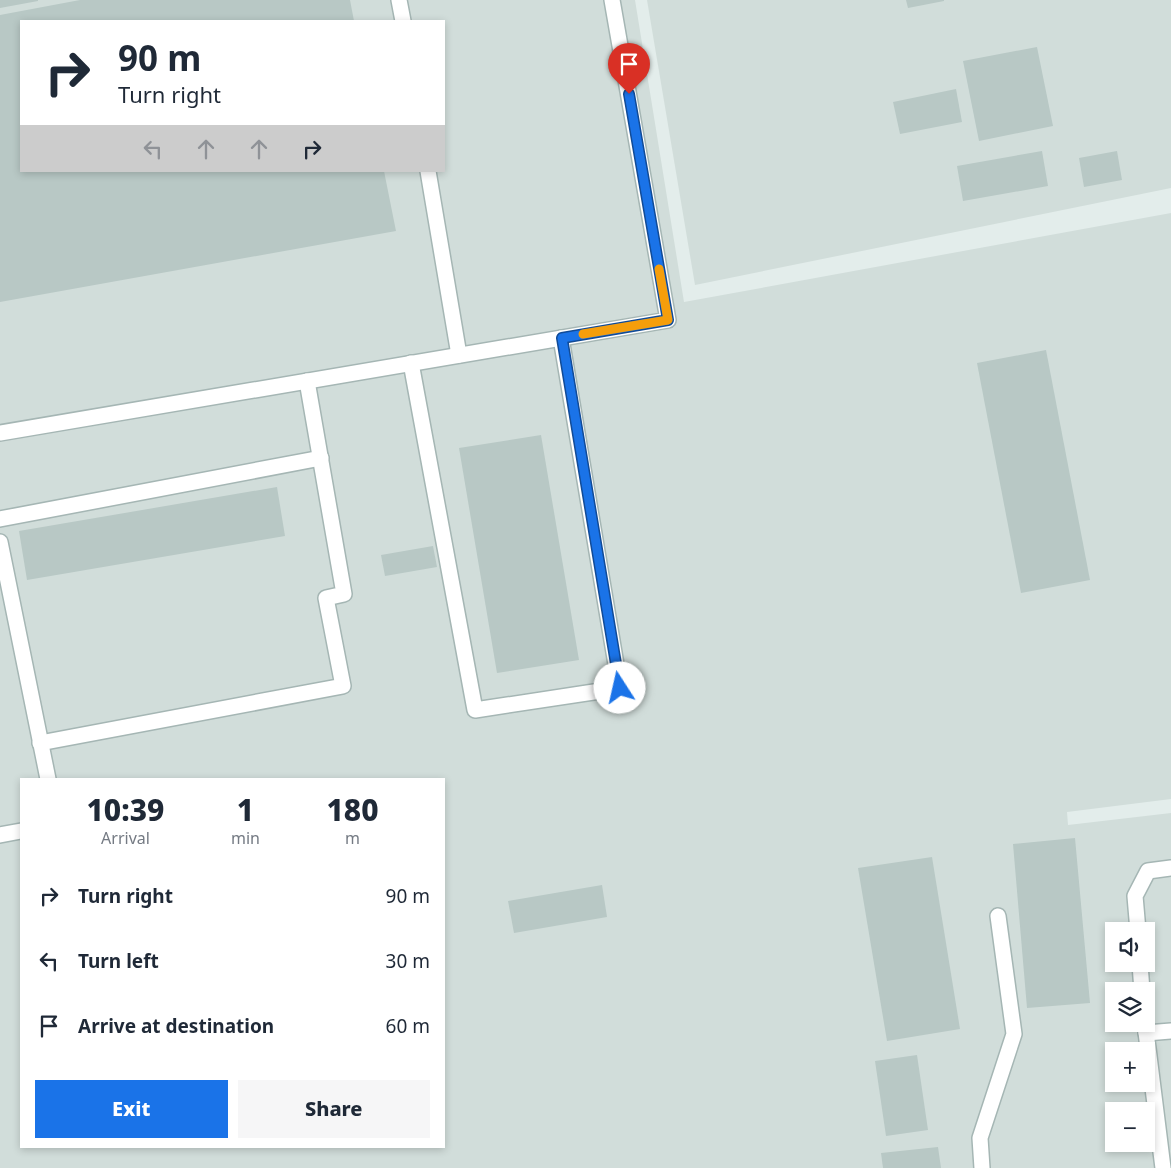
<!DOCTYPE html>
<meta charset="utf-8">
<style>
body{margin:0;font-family:"Noto Sans",sans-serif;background:#f6f6f7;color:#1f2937;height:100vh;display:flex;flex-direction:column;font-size:19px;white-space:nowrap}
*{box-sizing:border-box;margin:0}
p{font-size:16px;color:#747a83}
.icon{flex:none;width:28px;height:28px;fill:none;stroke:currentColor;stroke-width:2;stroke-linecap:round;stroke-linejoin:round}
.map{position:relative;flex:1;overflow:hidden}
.sheet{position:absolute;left:20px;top:778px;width:425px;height:370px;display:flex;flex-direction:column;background:#fff;border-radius:0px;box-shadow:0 2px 8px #0003}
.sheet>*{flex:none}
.hud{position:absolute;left:20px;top:20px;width:425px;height:152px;border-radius:0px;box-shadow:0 2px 8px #0003;background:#fff;color:#1f2937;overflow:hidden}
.fabs{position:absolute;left:1105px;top:922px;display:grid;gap:10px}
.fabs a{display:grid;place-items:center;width:50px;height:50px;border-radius:0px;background:#fff;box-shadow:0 2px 8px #0003;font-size:25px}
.pin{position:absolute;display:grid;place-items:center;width:42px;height:42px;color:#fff;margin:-51px -21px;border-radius:50% 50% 50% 0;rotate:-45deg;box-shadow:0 0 5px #0007}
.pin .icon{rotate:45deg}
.me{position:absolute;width:55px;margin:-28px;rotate:350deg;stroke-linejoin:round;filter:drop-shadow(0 0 4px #0008)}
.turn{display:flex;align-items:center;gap:18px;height:105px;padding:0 15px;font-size:22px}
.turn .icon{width:65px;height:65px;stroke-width:2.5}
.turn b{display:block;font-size:35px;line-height:42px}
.lanes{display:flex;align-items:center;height:48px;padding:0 15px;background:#0003;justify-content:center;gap:25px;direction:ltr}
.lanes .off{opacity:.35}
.eta{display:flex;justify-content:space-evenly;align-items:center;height:85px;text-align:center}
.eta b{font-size:30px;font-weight:800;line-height:35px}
.button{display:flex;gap:10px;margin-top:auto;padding:10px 15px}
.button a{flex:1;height:58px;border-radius:0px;background:#1a73e8;color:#fff;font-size:20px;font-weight:800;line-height:58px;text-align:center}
.button a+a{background:#f6f6f7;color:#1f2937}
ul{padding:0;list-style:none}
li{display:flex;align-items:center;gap:15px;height:65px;padding:0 15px}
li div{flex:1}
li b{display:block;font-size:19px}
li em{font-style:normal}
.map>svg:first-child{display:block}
.built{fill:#d1ddda;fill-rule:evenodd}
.building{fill:#b8c8c5}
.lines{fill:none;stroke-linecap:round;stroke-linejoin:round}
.lane-casing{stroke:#a5b6b4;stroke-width:18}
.lane{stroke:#fff;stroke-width:15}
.route-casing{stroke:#114b97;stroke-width:12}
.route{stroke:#1a73e8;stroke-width:9}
.slow{stroke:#f59e0b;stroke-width:9}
</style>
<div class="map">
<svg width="1171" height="1168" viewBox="0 0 1171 1168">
<rect width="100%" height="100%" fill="#e3edeb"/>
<g class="built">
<path d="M0,0h635l49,302 487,-89v586l-104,13 1,13 103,-12v355h-1171zM21,21h423v150h-423zM21,779h423v367h-423zM1114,931h32v33h-32zM1114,991h32v33h-32zM1114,1051h32v33h-32zM1114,1111h32v33h-32z"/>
<path d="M647,0h524v188l-476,97z"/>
</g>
<g class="building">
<path d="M0,0h38v1l-38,7z"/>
<path d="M80,0h270l4,21h-333v150h363l12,60 -396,71v-287z"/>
<path d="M906,0h38v1l-36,7z"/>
<path d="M1037,47l16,79 -74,15 -16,-80z"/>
<path d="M956,89l6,33 -62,12 -7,-32z"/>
<path d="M1042,151l6,35 -85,15 -6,-35z"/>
<path d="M1117,151l5,29 -38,7 -5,-29z"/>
<path d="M1046,350l44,230 -69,13 -44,-230z"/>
<path d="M541,435l38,225 -82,13 -38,-225z"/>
<path d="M277,487l8,49 -258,44 -8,-49z"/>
<path d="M433,546l4,21 -52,9 -4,-21z"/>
<path d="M1075,838l15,165 -63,5 -14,-164z"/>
<path d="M932,857l28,172 -73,12 -29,-173z"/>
<path d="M602,885l5,32 -93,16 -6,-32z"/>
<path d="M917,1055l11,75 -42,6 -11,-75z"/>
<path d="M938,1147l3,21h-58l-2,-15z"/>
</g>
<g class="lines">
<g class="lane-casing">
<g id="lane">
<path d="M399,0l4,21"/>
<path d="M428,171l31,184"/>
<path d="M411,363l64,347 145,-22 -59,-350"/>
<path d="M0,433l668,-113 -56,-320"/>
<path d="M0,519l321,-61"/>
<path d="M0,542l48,237"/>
<path d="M40,743l303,-57 -17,-88 18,-4 -37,-213"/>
<path d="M0,835l21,-4"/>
<path d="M1138,931l-3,-35 13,-25 23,-3"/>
<path d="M1140,964l2,27"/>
<path d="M1145,1024l18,144"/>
<path d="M1146,1033l25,-2"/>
<path d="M982,1168l-2,-30 34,-104 -16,-118"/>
</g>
</g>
<use href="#lane" class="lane"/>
</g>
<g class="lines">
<g class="route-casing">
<path id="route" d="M620,688l-58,-350 106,-18 -39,-226"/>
</g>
<use href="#route" class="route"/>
<path class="slow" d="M583,334l85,-14 -9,-51"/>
</g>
</svg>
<div class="fabs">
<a><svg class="icon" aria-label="sound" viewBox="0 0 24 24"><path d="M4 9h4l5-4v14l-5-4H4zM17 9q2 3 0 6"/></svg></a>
<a><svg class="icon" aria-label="layers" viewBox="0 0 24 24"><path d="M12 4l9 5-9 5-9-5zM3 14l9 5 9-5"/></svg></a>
<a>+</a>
<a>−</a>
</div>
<div class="pin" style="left:629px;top:94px;background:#d93025"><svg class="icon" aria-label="arrive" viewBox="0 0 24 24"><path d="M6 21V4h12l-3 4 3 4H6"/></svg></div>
<svg class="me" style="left:620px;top:688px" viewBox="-20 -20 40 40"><circle r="19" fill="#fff"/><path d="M0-13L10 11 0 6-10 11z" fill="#1a73e8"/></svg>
<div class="hud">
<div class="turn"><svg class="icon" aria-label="right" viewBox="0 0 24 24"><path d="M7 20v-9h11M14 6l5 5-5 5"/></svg><div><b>90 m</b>Turn right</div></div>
<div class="lanes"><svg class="icon off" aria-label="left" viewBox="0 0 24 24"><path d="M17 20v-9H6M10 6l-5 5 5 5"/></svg><svg class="icon off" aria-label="ahead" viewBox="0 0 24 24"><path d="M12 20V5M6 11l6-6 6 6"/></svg><svg class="icon off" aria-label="ahead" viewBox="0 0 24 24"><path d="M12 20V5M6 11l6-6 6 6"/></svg><svg class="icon" aria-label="right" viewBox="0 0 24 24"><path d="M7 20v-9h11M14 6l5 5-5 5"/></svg></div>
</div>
<section class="sheet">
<div class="eta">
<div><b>10:39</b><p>Arrival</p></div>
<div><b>1</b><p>min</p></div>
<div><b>180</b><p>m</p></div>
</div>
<ul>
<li><svg class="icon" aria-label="right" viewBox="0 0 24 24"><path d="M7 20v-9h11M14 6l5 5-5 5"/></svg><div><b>Turn right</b></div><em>90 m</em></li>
<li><svg class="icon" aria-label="left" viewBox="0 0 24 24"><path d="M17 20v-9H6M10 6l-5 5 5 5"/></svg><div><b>Turn left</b></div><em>30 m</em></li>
<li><svg class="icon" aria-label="arrive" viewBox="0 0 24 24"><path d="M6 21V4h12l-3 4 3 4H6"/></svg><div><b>Arrive at destination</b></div><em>60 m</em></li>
</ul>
<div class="button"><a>Exit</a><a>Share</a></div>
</section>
</div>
